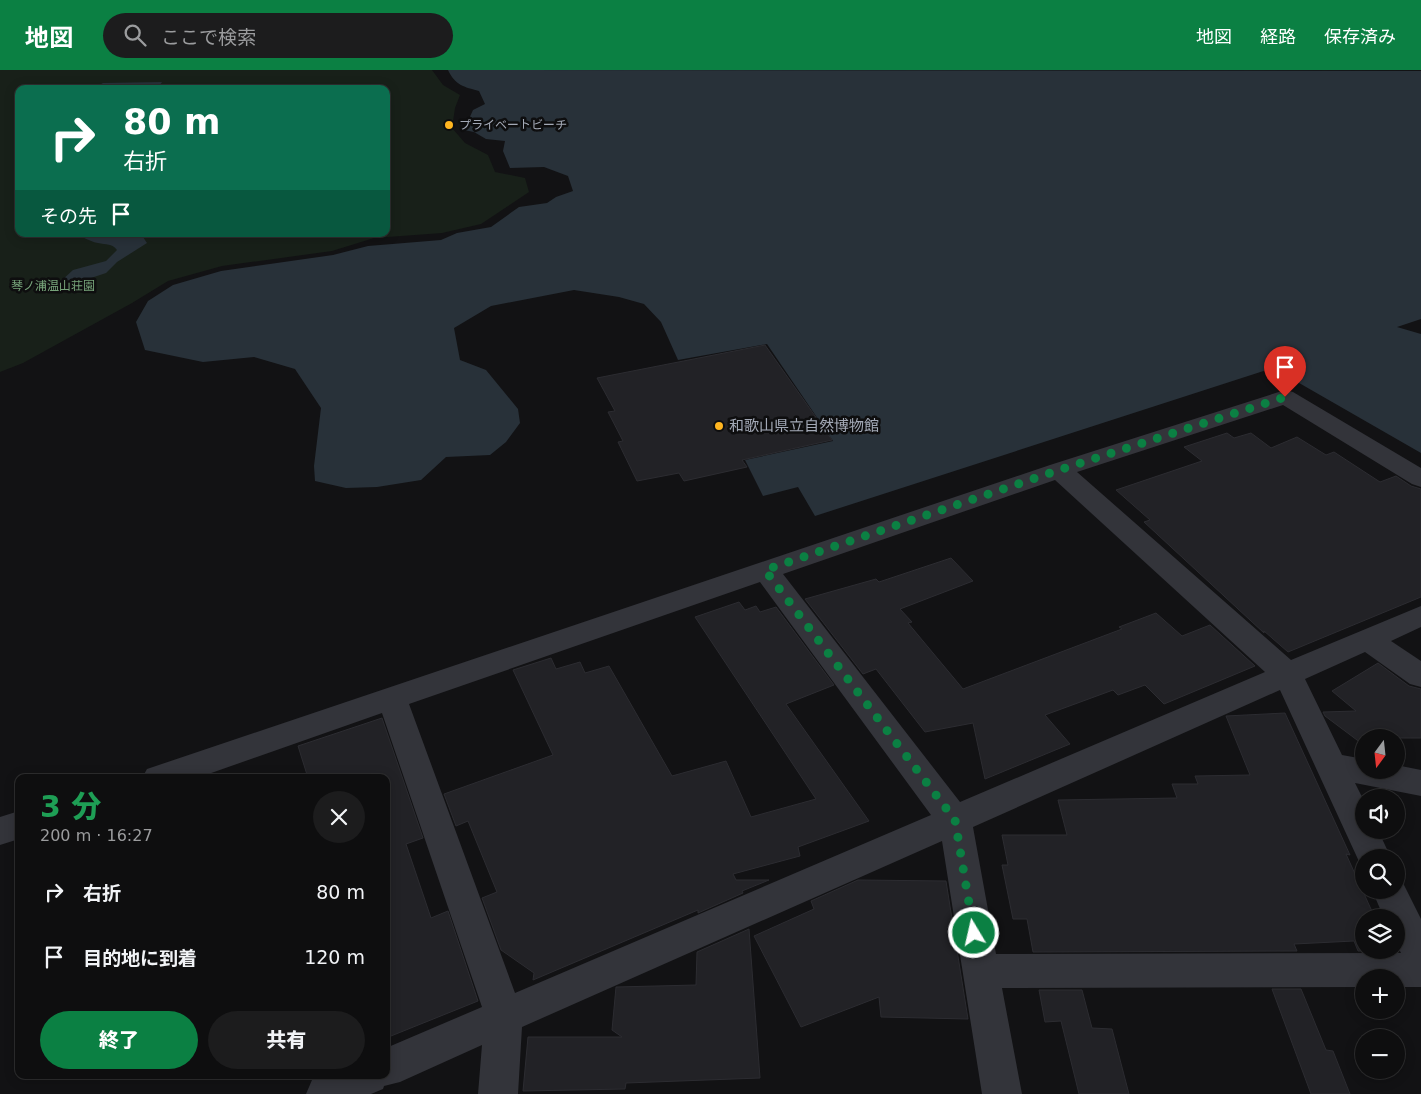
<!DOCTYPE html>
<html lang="ja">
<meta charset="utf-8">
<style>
body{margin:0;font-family:"DejaVu Sans","Noto Sans JP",sans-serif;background:#1c1c1d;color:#f1f3f6;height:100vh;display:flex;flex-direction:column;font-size:19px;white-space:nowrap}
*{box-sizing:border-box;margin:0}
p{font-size:16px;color:#9b9c9e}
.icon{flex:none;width:28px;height:28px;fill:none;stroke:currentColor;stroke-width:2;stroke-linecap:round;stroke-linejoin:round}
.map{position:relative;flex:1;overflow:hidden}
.drawer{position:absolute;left:15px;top:704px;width:375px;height:305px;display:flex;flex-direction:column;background:#0e0e0f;border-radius:10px;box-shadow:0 2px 12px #0003,0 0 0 1px #2e2e2f}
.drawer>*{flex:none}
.guide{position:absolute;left:15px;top:15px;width:375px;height:152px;border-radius:10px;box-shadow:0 2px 12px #0003,0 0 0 1px #2e2e2f;background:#0b6e4f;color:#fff;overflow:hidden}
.needle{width:32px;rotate:195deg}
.tools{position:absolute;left:1355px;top:659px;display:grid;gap:10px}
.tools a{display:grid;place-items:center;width:50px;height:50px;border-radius:50%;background:#0e0e0f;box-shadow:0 2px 12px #0003,0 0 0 1px #2e2e2f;font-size:25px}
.pin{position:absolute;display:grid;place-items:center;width:42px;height:42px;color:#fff;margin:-51px -21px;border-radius:50% 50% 50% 0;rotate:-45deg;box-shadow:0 0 5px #0007}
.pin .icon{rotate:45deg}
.me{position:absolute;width:55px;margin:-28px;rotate:351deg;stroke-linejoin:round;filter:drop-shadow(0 0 4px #0008)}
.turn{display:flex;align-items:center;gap:18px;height:105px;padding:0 25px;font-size:22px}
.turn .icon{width:65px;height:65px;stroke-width:2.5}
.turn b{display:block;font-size:35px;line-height:42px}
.then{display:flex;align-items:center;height:48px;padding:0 25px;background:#0003;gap:10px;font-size:19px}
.round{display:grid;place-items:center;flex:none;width:52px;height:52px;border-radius:26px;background:#1c1c1d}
.summary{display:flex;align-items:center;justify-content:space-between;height:85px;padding:0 25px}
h1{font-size:30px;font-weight:800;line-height:38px;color:#1e9e55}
.cta{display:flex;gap:10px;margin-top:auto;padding:10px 25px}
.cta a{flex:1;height:58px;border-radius:30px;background:#0b8043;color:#fff;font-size:20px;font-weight:800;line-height:58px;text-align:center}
.cta a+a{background:#1c1c1d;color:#f1f3f6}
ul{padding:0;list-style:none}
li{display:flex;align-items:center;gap:15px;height:65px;padding:0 25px}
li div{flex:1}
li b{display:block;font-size:19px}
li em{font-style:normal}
header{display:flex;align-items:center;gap:30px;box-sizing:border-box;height:70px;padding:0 25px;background:#0b8043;color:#fff}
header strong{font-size:24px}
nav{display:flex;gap:28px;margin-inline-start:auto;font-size:18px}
.search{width:350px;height:45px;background:#1c1c1d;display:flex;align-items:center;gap:12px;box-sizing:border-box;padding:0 18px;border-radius:28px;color:#9b9c9e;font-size:19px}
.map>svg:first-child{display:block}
.green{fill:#182019;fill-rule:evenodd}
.water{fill:#283139}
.building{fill:#222226;stroke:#2c2c31}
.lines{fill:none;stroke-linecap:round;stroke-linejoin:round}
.minor{fill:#33343a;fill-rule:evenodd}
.route{stroke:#0b8043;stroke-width:9;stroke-dasharray:0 16.2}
.poi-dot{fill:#ffb520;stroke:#0e0e0f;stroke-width:2}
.labels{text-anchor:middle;stroke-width:5;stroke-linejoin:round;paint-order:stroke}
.far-poi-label{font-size:12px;fill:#a3a9b6;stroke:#0e0e0f;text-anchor:start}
.far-park-label{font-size:12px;fill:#77a47a;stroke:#0e0e0f}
.poi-label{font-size:15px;fill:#a3a9b6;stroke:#0e0e0f;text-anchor:start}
</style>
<header>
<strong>地図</strong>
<div class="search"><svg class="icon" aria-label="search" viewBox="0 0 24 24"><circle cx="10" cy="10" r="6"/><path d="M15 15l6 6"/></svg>ここで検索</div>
<nav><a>地図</a><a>経路</a><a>保存済み</a></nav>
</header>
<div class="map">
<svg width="1421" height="1024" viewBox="0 0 1421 1024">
<rect width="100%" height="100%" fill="#121214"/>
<path class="green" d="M0,0h432l11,15 17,10 -5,13 -3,20 13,15 23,12 7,17 30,6 4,14 -48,32 -39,9 -68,5 -42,13 -110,15 -54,15 -36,22 -109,60 -23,9zM19,19h367v145h-367z"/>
<g class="water">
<path d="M448,0l973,1v248l-24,8 24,7v119l-148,-85 -458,148 -17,-29 -35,9 -18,-36 88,-19 -66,-97 -89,16 -17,-38 -17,-18 -25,-7 -45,-7 -83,16 -37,22 6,32 26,10 32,39 2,14 -14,19 -16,13 -44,2 -25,23 -44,7 -31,1 -31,-7 -1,-15 7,-58 -26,-39 -41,-12 -51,5 -58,-12 -9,-28 12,-21 25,-16 48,-14 112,-16 35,-9 73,-6 16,-7 34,-6 28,-20 28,-4 9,-6 17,-6 -5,-15 -24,-9 -34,1 -7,-17 2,-10 -19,-2 -12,-7 -10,-2 9,-20 12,-6 -6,-13c-15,-4 -24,-6 -31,-21z"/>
<path d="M162,12l-2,3 3,4h-71l11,-6z"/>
<path d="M74,164h67l6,9 -30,19 -11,11 -33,11 -13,-2 13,-12 33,-9 11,-11c-5,-7 -11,-5 -19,-7 -7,-1 -16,-7 -24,-9z"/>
</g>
<g class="building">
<path d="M765,275l67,95 -90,20 5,7 -63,14 -5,-8 -42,8 -19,-39 5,-1 -15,-29 7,-1 -18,-33z"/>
<path d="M1227,363l7,5 17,-5 20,15 26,-11 29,18 8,-3 46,30 16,-6 15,10 10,3v108l-133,55 -24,-21v2l-120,-111 6,-2 -34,-30 86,-29 -18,-14z"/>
<path d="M951,488l22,23 -73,28 12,13 -4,1 55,66 159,-60 -3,-2 37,-14 26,23 28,-11 45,41 -91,38 -19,-19 -27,10 -5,-5 -68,25 25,29 -85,35 -12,-56 -48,9 -49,-63 -13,5 -58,-75 71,-20 3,3z"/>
<path d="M739,532l6,8 11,-4 4,6 16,-5 58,78 -48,19 83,117 -71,26 2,9 -67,18 3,6h33l-27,11 1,2 -45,20v-3l-165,70 1,-7 -33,-23 -19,-52 15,-6 -29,-71 -12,5 -12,-32 109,-39 -40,-85 38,-12 5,11 24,-7 5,11 24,-7 63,110 54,-15 25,56 65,-18 -121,-182z"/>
<path d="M1378,593l31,23 12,3v49h-36l-5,-5 -9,5h-7v4l-3,1 -36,-27 -2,-4 33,-1 -24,-20z"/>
<path d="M1285,643l65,142 -4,-1 29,64h-11v32l27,1h-33l-4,-10 -60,3 3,7 -264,1 -6,-33h-14l-11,-54h6l-6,-30h65l-9,-35 119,-2 -5,-14h26l-3,-8 55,-1 -24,-59z"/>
<path d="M382,648l41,120 -17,6 25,74 17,-7 30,90 -92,37v-260h-78l-10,-32z"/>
<path d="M858,810l88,1 22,138 -87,-2 -2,-20 -78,30 -47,-91 60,-27 -3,-8z"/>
<path d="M749,859l11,149 -134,5 -1,6 -102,2 5,-54h94l-10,-7 4,-43 80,-2 1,-33z"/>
<path d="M1272,919h29l25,61 7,1 17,43h-39z"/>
<path d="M1039,920h43l10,38 20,1 17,65h-50l-18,-73 -16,1z"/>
</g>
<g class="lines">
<g class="minor">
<path d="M1285,320l8,2 128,76v19l-9,-3 -129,-79 -206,67 214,188 130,-54v21l-30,14 30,20v26l-11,-3 -45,-32 -60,27 37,76 22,4v11h32v-5l25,5v26l-66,-13 9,18v29h14l13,28h-27v11l-2,-1 -82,-178 -307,137 23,127 405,-1 -5,-10v-25h-12l-12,-28h24v-13l5,2 20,40v68h-25v-9h-32v9l-362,1 20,106h-40l-40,-253 -420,186 -4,67h-40l4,-49 -82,37 -16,4 -1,3 -12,5h-65l6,-14 12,-5h62v-27l96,-41 -100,-294 -185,65h-55l5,-9 903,-304zM1055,410l210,192 -305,130 -177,-228zM760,512l171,233 -416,178 -106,-289z"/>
<path d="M19,741v28l-19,6v-28z"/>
</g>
</g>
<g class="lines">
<path class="route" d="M974,863l-19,-113 -190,-250 294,-100 226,-73"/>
</g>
<g class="poi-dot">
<circle cx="449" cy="55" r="5"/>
<circle cx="719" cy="356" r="5"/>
</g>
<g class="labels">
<g class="far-poi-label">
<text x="459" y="59">プライベートビーチ</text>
</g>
<g class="far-park-label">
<text x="53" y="220">琴ノ浦温山荘園</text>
</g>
<g class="poi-label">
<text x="729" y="361">和歌山県立自然博物館</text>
</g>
</g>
</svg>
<div class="tools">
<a><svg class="needle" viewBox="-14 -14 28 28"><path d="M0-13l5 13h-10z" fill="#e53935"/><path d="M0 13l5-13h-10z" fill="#9b9c9e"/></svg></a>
<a><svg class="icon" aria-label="sound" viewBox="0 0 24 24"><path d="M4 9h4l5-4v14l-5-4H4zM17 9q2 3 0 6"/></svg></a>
<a><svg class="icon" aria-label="search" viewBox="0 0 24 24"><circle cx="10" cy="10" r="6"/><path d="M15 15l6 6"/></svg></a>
<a><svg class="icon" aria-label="layers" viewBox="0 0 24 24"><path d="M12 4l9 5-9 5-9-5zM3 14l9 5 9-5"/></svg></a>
<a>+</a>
<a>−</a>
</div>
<div class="pin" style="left:1285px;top:327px;background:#d93025"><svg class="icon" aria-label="arrive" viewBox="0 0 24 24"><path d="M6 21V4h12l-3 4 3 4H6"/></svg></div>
<svg class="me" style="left:974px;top:863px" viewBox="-20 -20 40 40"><circle r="17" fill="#0b8043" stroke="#fff" stroke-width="3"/><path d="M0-11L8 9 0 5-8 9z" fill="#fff"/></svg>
<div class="guide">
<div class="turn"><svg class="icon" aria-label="right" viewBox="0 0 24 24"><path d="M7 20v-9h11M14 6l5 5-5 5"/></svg><div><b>80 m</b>右折</div></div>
<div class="then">その先<svg class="icon" aria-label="arrive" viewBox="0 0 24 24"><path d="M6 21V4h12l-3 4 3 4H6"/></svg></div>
</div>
<section class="drawer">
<div class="summary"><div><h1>3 分</h1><p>200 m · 16:27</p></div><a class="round"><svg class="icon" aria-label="close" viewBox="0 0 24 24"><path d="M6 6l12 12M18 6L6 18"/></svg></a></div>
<ul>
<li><svg class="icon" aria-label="right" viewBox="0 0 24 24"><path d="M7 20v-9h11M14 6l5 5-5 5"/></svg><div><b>右折</b></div><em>80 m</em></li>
<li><svg class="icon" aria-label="arrive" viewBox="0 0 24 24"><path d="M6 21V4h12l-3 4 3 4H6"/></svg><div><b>目的地に到着</b></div><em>120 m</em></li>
</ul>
<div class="cta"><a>終了</a><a>共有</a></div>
</section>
</div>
